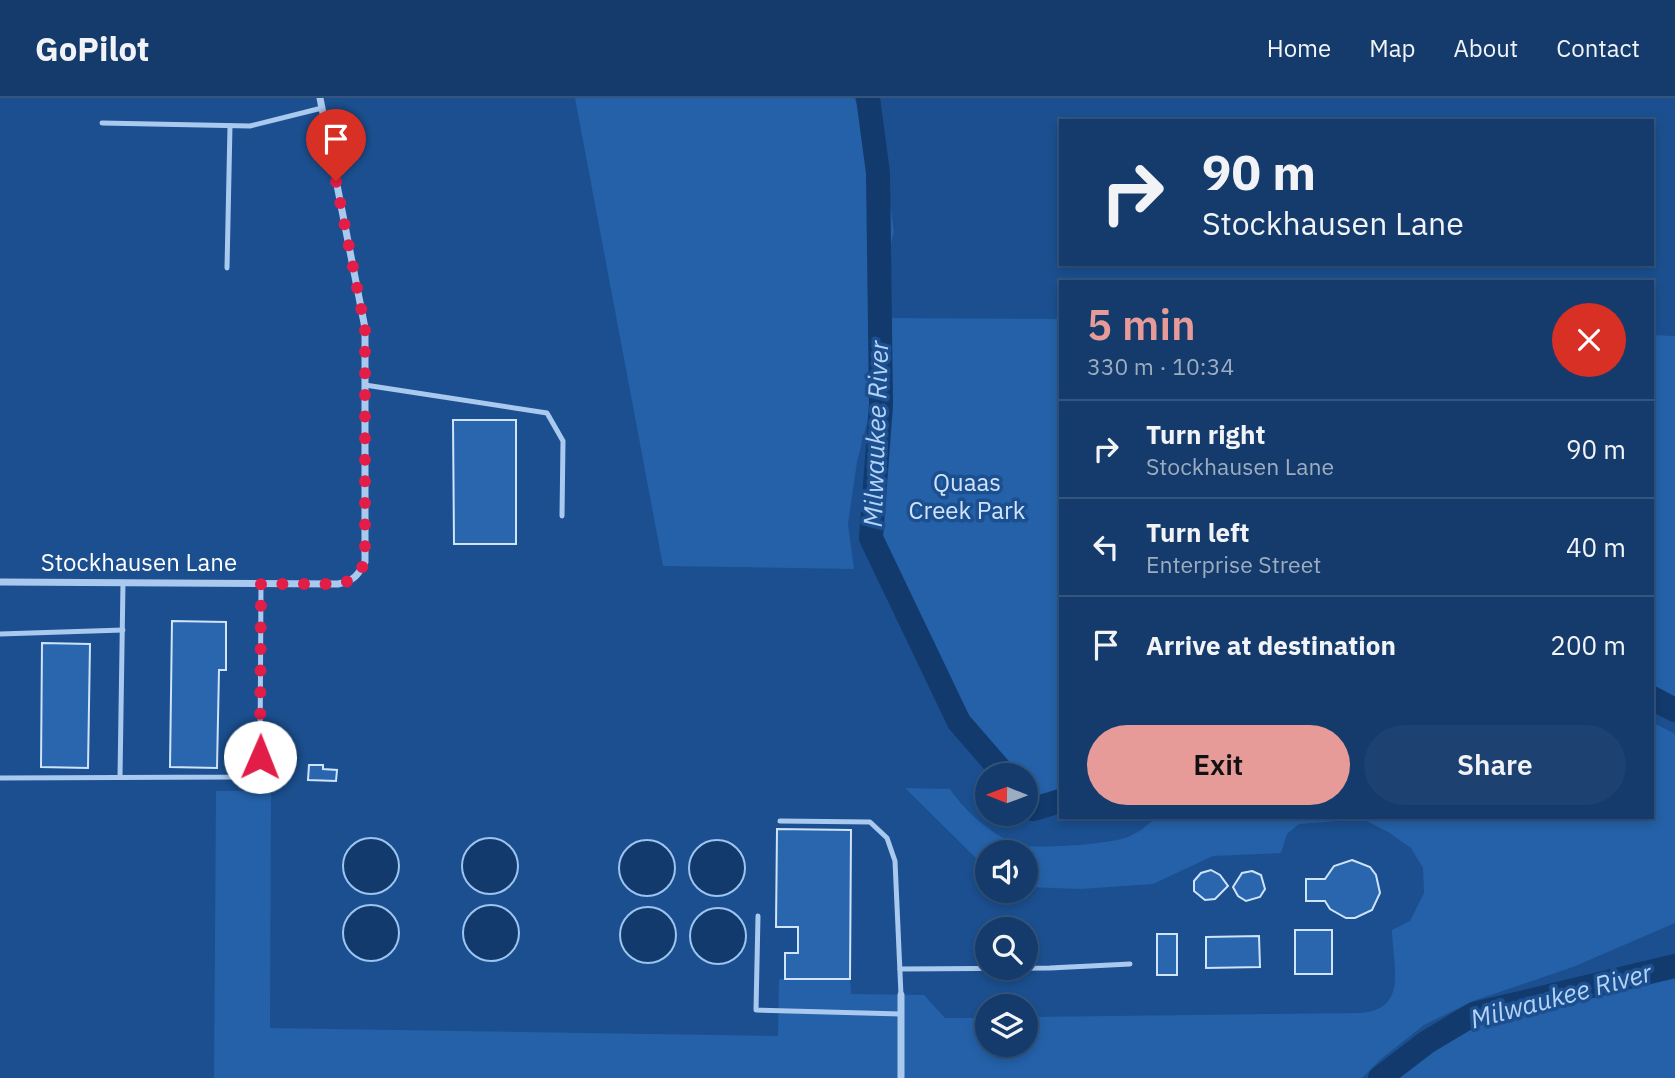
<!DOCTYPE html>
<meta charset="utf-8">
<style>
body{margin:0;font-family:"IBM Plex Sans",sans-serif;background:#1d4271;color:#f1f3f6;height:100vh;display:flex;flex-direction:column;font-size:26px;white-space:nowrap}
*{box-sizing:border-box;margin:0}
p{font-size:23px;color:#9dadc1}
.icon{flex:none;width:38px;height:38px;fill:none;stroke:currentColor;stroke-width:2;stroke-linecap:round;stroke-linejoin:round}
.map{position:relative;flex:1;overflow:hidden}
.sheet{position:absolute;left:1059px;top:182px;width:595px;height:539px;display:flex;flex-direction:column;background:#143b6b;border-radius:0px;box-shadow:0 4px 10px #0003,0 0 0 2px #33557e}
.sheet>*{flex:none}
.banner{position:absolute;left:1059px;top:21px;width:595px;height:147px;border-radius:0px;box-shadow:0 4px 10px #0003,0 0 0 2px #33557e;background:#143b6b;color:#f1f3f6;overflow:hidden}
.needle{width:46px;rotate:271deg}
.tools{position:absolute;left:975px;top:665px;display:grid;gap:14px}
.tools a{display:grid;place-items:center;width:63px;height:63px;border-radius:50%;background:#143b6b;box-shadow:0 4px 10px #0003,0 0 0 2px #33557e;font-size:35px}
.pin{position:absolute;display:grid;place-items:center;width:60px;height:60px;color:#fff;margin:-72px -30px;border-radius:50% 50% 50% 0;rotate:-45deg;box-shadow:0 0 7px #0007}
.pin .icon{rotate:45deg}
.me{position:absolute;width:77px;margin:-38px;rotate:1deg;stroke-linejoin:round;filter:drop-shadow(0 0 5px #0008)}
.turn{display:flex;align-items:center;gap:24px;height:147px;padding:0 28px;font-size:32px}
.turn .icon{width:91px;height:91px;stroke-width:2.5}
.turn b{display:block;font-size:49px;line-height:60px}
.round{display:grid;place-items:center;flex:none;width:74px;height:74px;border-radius:37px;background:#1d4271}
.headline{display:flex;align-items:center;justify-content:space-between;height:119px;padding:0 28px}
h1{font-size:42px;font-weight:600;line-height:52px;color:#e69b98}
.cta{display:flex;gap:14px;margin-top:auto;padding:14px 28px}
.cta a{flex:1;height:80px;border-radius:42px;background:#e69b98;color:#111;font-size:28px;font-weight:600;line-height:80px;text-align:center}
.cta a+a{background:#1d4271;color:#f1f3f6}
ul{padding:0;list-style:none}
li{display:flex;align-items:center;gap:21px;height:98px;padding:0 28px;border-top:2px solid #33557e}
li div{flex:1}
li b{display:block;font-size:26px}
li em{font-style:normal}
header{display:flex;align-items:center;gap:42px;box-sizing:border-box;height:98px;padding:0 35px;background:#143b6b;border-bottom:2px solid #33557e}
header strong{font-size:33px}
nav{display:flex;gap:38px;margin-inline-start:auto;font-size:24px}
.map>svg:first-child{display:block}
.green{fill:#2461a8}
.water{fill:#123a6d;stroke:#9cc4f0;stroke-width:2}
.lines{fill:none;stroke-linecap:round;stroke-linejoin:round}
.river{stroke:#123a6d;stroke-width:24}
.building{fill:#2a66ad;stroke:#cfe3fa;stroke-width:2}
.service{stroke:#a9c9ee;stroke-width:5}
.minor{stroke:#a9c9ee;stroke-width:7}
.route{stroke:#e11d48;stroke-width:12;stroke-dasharray:0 21.6}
.labels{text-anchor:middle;stroke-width:7;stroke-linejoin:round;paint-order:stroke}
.park-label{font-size:24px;fill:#cfe3fa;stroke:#1b4f8f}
.street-label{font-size:24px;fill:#fff;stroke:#1b4f8f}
.water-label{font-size:26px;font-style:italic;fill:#b5d3f5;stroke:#1b4f8f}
</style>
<header>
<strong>GoPilot</strong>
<nav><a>Home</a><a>Map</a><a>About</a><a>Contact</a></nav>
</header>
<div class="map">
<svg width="1675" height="980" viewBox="0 0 1675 980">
<rect width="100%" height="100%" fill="#1b4f8f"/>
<g class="green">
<path d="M575,0h279l11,23 23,68 6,43 -8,32v54l174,1v482l-26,8 -8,-10v-24h-21l-46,-53 -88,-184 5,-139 -8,20 -11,43 -9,62 6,45 -191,-3z"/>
<path d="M1652,237l23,1v374l-23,-12z"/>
<path d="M1652,624l23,12v189l-102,44 -100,34 -49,24 -43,34 -19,19h-1148l2,-287h55l-1,237 508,8 1,-57h71l1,15 73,1 21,23h42v27h39v-28l331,-4c52,-2 36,-44 35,-83l18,-9 14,-28 -1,-25 -12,-20 -23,-16 -25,-13 -64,5 -12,10 -6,19 -68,3 -60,28 -72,5 -55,-2v-35h-39v17l-82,-81 45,1c15,22 41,46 67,55 15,6 92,0 108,-6 12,-4 22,-12 31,-21h496z"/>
<path d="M1675,868v112h-295l47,-36 47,-28z"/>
</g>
<g class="water">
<circle cx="490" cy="768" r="28"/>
<circle cx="371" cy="768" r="28"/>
<circle cx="717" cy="770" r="28"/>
<circle cx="647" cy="770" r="28"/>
<circle cx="371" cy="835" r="28"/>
<circle cx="491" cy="835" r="28"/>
<circle cx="648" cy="837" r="28"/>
<circle cx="718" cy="838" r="28"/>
</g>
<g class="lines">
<g class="river">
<path d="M868,0l10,75 3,232 -10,133 88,184 46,53"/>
<path d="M1652,600l23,12"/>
<path d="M1026,701l8,10 26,-8"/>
<path d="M1380,980l47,-36 47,-28 201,-48"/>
</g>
</g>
<g class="building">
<path d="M453,322h63v124h-62z"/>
<path d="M172,523l54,1v48h-7l-2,98 -47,-1z"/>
<path d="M42,545l48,1 -2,124 -47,-1z"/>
<path d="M309,667h14v4l14,1 -1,11 -28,-1z"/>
<path d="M777,731l74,1 -1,149h-65v-26h13v-26h-22z"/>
<path d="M1352,762l18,7 6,8 4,18 -8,17 -17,8h-9l-16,-9 -5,-8h-19v-22h19l9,-13z"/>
<path d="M1211,772l9,5 8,11 -13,13 -10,1 -11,-9v-10l7,-8z"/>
<path d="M1252,773l9,4 4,14 -5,8 -14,4 -8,-5 -5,-9 9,-14z"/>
<rect x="1295" y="832" width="37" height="44"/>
<rect x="1157" y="836" width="20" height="41"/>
<path d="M1259,838l1,31 -54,1v-31z"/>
</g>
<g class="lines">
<g class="service">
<path d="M102,25l148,3 72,-18"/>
<path d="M227,170l3,-142"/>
<path d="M365,287l182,28 16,28 -1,75"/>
<path d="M0,536l123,-4"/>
<path d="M120,679l3,-195"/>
<path d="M0,680l235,-1 16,-9 9,-11 1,-173"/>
<path d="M780,723l90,1 17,16 8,23 6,134"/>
<path d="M758,818l-2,94 145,4"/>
<path d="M900,871l150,-1 80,-4"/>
</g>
<g class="minor">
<path d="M0,484l338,2c15,-3 20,-8 27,-22v-234l-45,-230"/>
<path d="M901,980v-83"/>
</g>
</g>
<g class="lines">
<path class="route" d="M260,659l1,-173h77c15,-3 20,-8 27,-22v-234l-29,-147"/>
</g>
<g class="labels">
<g class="park-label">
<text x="967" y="393">Quaas<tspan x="967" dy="28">Creek Park</tspan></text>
</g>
<g class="street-label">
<text x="139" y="473">Stockhausen Lane</text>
</g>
<g class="water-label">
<text transform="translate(876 336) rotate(-88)" y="9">Milwaukee River</text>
<text transform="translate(1561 898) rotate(-15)" y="9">Milwaukee River</text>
</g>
</g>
</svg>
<div class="tools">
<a><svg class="needle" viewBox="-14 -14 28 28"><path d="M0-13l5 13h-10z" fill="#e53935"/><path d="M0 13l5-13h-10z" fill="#9dadc1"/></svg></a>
<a><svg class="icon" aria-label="sound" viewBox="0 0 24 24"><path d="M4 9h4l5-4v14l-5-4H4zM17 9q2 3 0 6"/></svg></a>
<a><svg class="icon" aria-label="search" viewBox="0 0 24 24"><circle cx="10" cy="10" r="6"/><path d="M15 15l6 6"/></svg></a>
<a><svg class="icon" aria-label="layers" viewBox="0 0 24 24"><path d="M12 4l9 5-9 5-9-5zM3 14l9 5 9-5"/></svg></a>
</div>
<div class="pin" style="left:336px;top:83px;background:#d93025"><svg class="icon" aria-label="arrive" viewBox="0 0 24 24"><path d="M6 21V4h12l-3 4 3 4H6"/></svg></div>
<svg class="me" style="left:260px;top:659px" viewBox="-20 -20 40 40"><circle r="19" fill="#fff"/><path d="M0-13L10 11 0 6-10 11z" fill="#e11d48"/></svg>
<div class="banner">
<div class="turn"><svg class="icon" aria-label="right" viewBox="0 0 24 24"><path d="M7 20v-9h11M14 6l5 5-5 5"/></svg><div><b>90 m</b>Stockhausen Lane</div></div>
</div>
<section class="sheet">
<div class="headline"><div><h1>5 min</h1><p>330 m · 10:34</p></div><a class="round" style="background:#d93025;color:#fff"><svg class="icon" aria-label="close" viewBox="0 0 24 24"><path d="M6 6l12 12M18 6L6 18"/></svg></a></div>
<ul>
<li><svg class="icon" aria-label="right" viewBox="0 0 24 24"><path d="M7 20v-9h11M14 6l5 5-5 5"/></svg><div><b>Turn right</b><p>Stockhausen Lane</p></div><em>90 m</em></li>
<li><svg class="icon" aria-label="left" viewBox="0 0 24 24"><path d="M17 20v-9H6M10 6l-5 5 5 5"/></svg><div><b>Turn left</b><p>Enterprise Street</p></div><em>40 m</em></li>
<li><svg class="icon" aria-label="arrive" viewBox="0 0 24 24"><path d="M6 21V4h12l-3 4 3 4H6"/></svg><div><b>Arrive at destination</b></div><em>200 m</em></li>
</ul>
<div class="cta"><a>Exit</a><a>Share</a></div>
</section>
</div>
